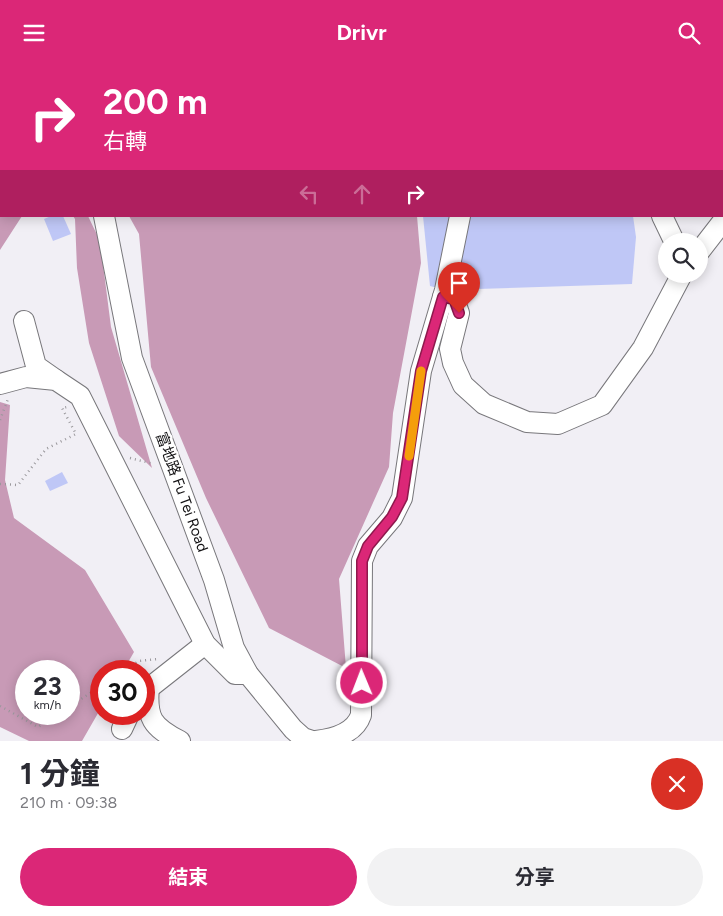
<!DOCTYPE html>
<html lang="zh-TW">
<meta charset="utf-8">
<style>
body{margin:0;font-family:Figtree,"Noto Sans TC",sans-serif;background:#f2f2f3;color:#2b2b33;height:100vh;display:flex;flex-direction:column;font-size:19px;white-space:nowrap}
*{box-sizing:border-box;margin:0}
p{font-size:16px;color:#7c7c81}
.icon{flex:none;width:28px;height:28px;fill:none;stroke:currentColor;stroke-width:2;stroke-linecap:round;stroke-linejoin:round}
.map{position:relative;height:676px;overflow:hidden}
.drawer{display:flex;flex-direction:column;background:#fff;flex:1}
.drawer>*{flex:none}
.hud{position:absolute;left:0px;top:0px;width:724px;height:152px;box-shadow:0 2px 12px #0003;background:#db2777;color:#fff;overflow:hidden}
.controls{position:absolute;left:658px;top:168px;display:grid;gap:10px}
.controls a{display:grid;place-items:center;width:50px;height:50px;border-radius:50%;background:#fff;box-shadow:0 2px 12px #0003;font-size:25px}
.speed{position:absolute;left:15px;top:595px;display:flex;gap:10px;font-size:25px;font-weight:700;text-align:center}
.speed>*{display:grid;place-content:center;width:65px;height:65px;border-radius:50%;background:#fff;box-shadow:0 2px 12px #0003;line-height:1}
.speed small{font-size:12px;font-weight:400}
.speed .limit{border:8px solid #d22;background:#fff;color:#111}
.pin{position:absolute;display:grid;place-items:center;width:42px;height:42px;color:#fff;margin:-51px -21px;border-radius:50% 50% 50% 0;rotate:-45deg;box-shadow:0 0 5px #0007}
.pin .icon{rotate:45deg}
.me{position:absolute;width:55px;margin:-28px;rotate:359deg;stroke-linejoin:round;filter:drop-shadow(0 0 4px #0008)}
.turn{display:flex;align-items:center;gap:18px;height:105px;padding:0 20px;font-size:22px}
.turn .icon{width:65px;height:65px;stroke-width:2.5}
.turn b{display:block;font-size:35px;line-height:42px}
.lanes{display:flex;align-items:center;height:48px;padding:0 20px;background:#0003;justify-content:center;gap:25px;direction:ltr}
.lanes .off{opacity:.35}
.round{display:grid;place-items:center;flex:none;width:52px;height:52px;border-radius:26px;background:#f2f2f3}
.head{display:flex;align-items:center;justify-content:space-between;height:85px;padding:0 20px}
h1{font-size:30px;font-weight:700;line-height:38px}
.cta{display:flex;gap:10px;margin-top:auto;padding:10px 20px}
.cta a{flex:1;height:58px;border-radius:30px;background:#db2777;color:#fff;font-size:20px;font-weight:700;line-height:58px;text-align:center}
.cta a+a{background:#f2f2f3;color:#2b2b33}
header{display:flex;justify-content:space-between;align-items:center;height:65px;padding:0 20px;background:#db2777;color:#fff;font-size:22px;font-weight:700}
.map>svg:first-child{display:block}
.forest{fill:#c89ab6;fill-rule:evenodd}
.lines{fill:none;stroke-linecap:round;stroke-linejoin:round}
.stream{stroke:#9ebce5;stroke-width:4}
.building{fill:#bfc7f6}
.minor-casing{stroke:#78777b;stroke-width:22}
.path{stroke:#9a989c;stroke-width:2.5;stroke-dasharray:1 4;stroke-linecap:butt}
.minor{stroke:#fff;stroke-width:20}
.route-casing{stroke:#8e194d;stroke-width:12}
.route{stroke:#db2777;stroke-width:9}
.slow{stroke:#f59e0b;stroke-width:9}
.labels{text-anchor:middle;stroke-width:4.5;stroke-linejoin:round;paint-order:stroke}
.street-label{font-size:15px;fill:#131214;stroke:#fff}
</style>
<header><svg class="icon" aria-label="menu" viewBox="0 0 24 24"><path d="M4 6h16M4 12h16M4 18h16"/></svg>Drivr<svg class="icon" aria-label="search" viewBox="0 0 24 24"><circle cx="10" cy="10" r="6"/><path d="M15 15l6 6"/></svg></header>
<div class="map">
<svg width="723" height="676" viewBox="0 0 723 676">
<rect width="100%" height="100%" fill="#f1eff5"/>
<g class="forest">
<path d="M9,0h425l-424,1z"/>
<path d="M0,54l1,97h21l-22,34z"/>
<path d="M73,151h15l12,25 11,86 41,141 -33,-32 -30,-93 -12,-75 -2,-49z"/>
<path d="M129,151h288l4,47 -28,150 -4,54 -50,112 7,89 -77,-40 -63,-130 -55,-131 -12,-133z"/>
<path d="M0,337l10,3 -5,75 9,38 71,52 49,82 -11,19h-22v37l-19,33h-53l-29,-14zM69,606v43h-43v-43z"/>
</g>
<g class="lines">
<path class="stream" d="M691,0l1,1"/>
</g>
<g class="building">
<path d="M51,151h12l8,18 -18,7 -9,-22z"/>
<path d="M423,151h210l3,21 -4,47 -187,6 -15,-4z"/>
<path d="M62,407l6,11 -18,8 -5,-10z"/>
</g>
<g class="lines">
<g class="minor-casing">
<g id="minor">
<path d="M471,1v-1"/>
<path d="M0,29l1,1"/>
<path d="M104,151l28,142 82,222 20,68 14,26 45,55 10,9 9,3"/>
<path d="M662,151l12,25"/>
<path d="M699,187l24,-31"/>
<path d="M443,232l11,2 5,14 -9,36 3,14 10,22 21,19 43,18 31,2 44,-19 41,-57 39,-74"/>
<path d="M24,256l12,45 20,14"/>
<path d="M0,319l26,-7 30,3 24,16 125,248 30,30h13"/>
<path d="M149,621c-3,32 3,41 31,55"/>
<path d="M144,627l61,-48"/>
<path d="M122,664l7,-15"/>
<path d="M316,676c17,-2 39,-8 45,-26l1,-154 6,-15 24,-28 10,-20 19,-127 24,-81 15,-74"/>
</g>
</g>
<g class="path">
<path d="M0,355l8,-21"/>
<path d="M130,393l24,6"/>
<path d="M0,419l18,1 28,-36 30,-15 -14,-26 5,-1"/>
<path d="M123,606l16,-10 19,-2"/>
<path d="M0,641l38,21 20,-13"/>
<path d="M69,642l32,-21"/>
</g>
<use href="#minor" class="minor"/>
</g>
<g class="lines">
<g class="route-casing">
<path id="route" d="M362,618v-122l6,-15 24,-29 10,-19 19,-127 22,-74 11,2 5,14"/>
</g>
<use href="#route" class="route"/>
<path class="slow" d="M409,391l12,-85"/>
</g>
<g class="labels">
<g class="street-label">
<text transform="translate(182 427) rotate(70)" y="5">富地路 Fu Tei Road</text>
</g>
</g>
</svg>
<div class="controls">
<a><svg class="icon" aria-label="search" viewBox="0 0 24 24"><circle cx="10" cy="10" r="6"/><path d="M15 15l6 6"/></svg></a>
</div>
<div class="speed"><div>23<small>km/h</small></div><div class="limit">30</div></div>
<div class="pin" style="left:459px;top:248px;background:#d93025"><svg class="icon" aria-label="arrive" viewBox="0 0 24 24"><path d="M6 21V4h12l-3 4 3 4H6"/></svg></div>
<svg class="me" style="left:362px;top:618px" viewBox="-20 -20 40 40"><circle r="17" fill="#db2777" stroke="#fff" stroke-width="3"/><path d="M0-11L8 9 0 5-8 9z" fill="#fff"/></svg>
<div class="hud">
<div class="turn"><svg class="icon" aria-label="right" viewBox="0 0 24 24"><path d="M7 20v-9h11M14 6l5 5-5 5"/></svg><div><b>200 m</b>右轉</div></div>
<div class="lanes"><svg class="icon off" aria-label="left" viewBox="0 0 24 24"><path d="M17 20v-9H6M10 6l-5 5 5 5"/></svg><svg class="icon off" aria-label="ahead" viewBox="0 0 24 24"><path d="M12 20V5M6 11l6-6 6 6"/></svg><svg class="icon" aria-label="right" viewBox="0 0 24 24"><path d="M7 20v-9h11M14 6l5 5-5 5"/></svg></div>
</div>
</div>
<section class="drawer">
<div class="head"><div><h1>1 分鐘</h1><p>210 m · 09:38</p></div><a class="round" style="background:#d93025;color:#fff"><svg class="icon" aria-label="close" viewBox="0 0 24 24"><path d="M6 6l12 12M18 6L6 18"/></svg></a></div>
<div class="cta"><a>結束</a><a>分享</a></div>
</section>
